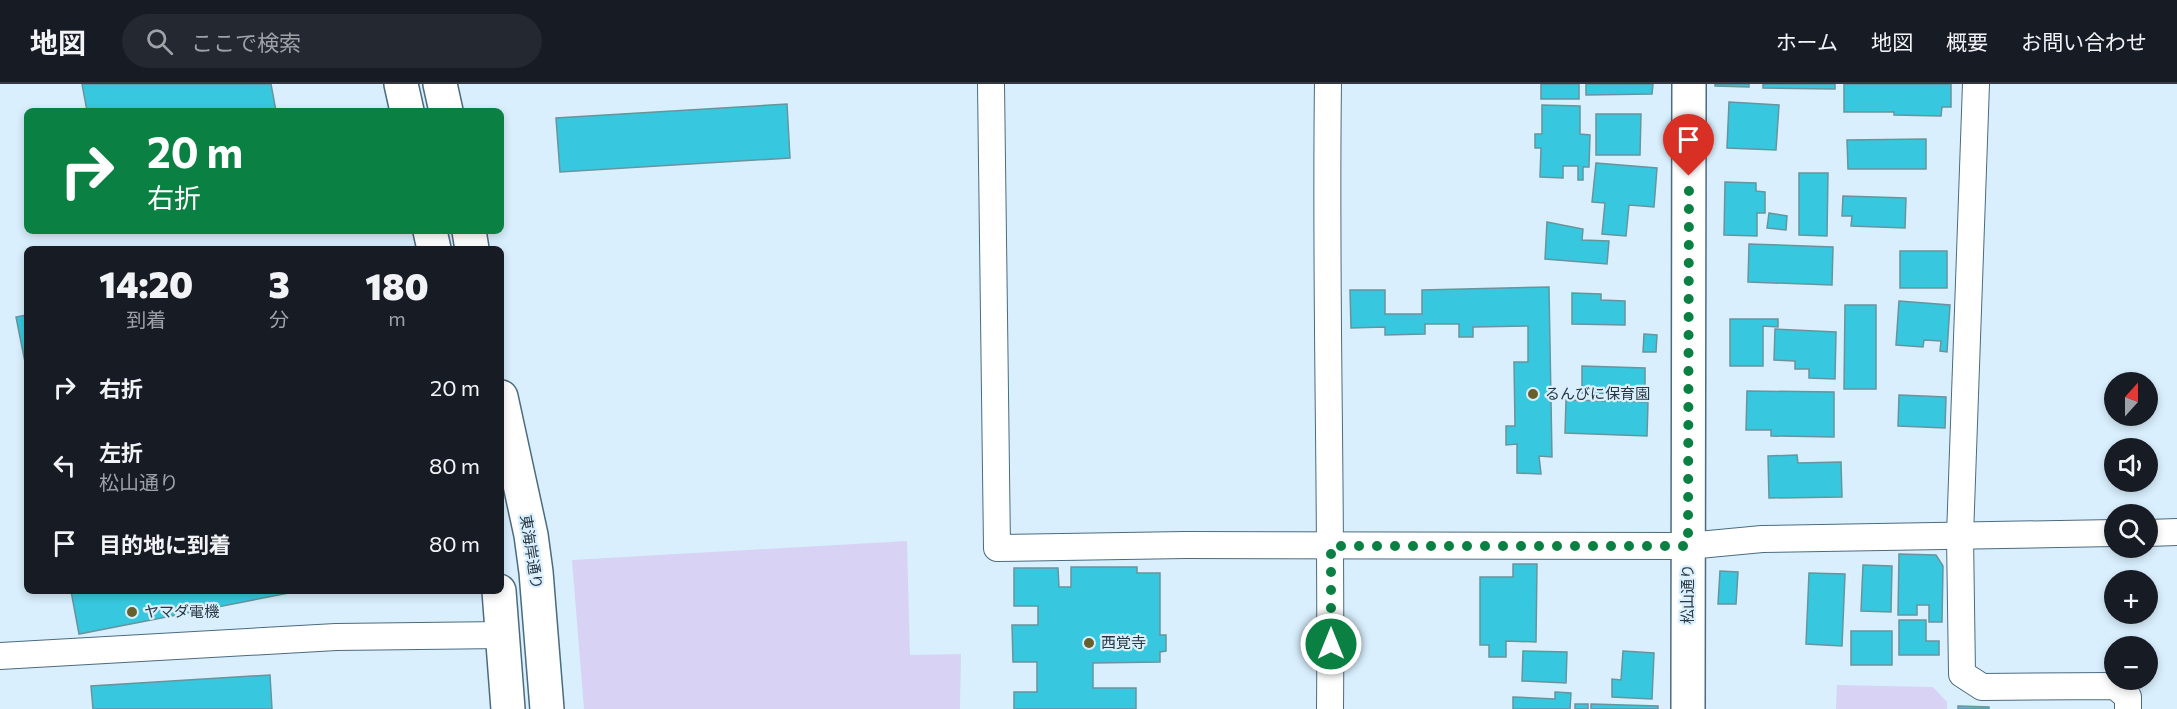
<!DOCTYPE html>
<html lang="ja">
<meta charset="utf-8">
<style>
body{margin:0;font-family:Commissioner,"Noto Sans JP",sans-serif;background:#242831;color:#f1f3f6;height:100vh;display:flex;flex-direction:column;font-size:22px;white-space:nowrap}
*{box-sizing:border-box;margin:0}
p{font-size:20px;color:#9ea1a6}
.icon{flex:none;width:33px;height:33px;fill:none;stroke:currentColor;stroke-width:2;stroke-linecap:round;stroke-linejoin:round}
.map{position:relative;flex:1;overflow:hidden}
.sheet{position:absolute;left:24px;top:162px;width:480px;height:348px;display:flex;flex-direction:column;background:#171b24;border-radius:9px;box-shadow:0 3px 9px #0003}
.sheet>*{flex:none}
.top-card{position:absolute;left:24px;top:24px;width:480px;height:126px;border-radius:9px;box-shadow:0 3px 9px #0003;background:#0b8043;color:#fff;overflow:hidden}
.needle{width:39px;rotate:21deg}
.controls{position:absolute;left:2104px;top:288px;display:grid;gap:12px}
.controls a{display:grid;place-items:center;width:54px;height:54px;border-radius:50%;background:#171b24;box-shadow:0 3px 9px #0003;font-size:30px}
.pin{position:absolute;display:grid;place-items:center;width:51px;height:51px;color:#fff;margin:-62px -26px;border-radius:50% 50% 50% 0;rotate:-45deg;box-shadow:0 0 6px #0007}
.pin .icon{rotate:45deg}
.me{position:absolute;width:66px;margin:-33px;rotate:0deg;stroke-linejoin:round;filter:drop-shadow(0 0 4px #0008)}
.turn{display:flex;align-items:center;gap:21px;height:126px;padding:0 24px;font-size:27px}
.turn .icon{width:78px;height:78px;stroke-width:2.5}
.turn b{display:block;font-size:42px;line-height:51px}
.eta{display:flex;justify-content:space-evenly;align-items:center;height:102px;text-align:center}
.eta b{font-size:36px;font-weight:800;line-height:42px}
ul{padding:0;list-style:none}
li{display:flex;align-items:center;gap:18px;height:78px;padding:0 24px}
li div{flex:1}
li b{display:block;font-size:22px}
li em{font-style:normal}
header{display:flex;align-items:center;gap:36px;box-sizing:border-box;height:84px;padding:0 30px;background:#171b24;border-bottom:2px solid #363941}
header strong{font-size:28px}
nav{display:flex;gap:33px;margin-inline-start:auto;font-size:21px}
.search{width:420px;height:54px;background:#242831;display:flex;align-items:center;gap:15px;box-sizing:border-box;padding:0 21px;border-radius:33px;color:#9ea1a6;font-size:22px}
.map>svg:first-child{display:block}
.green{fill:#d8d3f4}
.building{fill:#37c8df;stroke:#68949d;stroke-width:1.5}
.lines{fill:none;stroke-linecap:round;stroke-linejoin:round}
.street-casing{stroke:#4b6b80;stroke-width:28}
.secondary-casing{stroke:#4b6b80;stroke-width:36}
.street{stroke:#fff;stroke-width:26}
.secondary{stroke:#fff;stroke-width:33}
.route{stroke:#0b8043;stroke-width:10;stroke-dasharray:0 18}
.poi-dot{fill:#68602c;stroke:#d9effd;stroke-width:2}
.labels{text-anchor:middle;stroke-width:4.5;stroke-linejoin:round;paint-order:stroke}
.poi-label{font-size:15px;fill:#293741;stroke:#d9effd;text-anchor:start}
.street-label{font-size:15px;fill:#293741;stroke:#d9effd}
</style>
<header>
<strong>地図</strong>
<div class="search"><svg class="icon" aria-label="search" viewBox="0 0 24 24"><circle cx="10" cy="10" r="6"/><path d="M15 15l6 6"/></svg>ここで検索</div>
<nav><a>ホーム</a><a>地図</a><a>概要</a><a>お問い合わせ</a></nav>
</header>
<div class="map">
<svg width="2177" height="625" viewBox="0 0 2177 625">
<rect width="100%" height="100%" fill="#d9effd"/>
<g class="green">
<path d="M907,457l3,114 51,-1 -1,55h-376l-12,-149z"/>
<path d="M1837,601l96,2 14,15v7h-111z"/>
</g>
<g class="building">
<path d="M82,0h189l5,27h-189z"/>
<rect x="1541" y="0" width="38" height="15"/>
<path d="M1586,0h67l-1,10 -66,1z"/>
<path d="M1715,0h34v3l-34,-1z"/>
<path d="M1763,0h72v5l-72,-1z"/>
<path d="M1844,0h107v23h-9l-1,9 -47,-1v-3h-50z"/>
<path d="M1729,18l50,3 -3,45 -49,-2z"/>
<path d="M787,20l3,54 -230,14 -4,-54z"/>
<path d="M1542,21l38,1v28l10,1 -1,32h-6v13h-5v-14h-15v12l-23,-1 1,-29h-6v-14h7z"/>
<path d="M1596,30h45l-1,41h-44z"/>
<path d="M1926,55v30h-78l-1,-29z"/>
<path d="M1596,79l61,5 -3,39 -25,-2 -3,31 -24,-2 3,-31 -13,-1z"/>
<path d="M1799,89h29l-1,63 -28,-1z"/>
<path d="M1725,98l31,1v8l9,1v21h-8v23l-33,-1z"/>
<path d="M1843,112l63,2 -1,30 -54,-2 1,-10h-10z"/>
<path d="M1769,129l18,3 -1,14 -19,-2z"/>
<path d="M1547,138l36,7 -1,11 27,1 -2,23 -62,-5z"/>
<path d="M1749,160l84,3 -1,38 -84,-3z"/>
<rect x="1900" y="167" width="47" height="37"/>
<path d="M1549,203l3,170 -13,-1 2,18 -24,-1v-29l-11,1v-19h9l-1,-64h14v-36l-55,1v10h-14v-13h-34v10l-40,1v-8l-34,1 -1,-38h35v24h37v-24z"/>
<path d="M1572,209l29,1v6l24,1v24l-53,-1z"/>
<path d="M1899,217l51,4 -3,47 -7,-1 1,-10 -17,-1 -1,7 -27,-2z"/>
<path d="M1845,221h31v84h-32z"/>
<path d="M27,231v57l-11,-55z"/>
<path d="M1730,235h48v8l-15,-1v40h-33z"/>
<path d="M1775,245l61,3 -1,47 -26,-1v-9h-14v-8l-21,-1z"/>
<path d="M1644,250l13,1 -1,17h-13z"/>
<path d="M1582,282l63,2v26l-63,-1z"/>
<path d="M1747,307l87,1v45l-63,-1v-6h-25z"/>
<path d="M1899,311l47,2 -1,31 -47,-2z"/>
<path d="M1566,316l82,2 -1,34 -82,-3z"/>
<path d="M1797,371l1,8 43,-1 1,35 -73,1 -1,-42z"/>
<path d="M1899,470l37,1 7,11 -1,56h-13v-17h-12v10h-19z"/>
<path d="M1513,480h24l-1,78 -30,-1v16h-17v-12h-9v-68h33z"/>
<path d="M1863,481l29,1 -1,46 -30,-1z"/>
<path d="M1071,483h66v6h23v62h6v16l-6,1v10l-67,1v25h43v21h-122v-17h23v-30h-24l-1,-37h26v-19h-24v-38h44l1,19h12z"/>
<path d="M1720,487l18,1 -2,32h-18z"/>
<path d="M1809,489l36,1 -3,72 -36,-2z"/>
<path d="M71,507h228l-220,43z"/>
<path d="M1899,536h27v21h13v14h-40z"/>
<rect x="1851" y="547" width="41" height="34"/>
<path d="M1523,567l44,1 -1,31 -44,-2z"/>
<path d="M1623,567l31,2 -2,46 -40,-2v-18l9,1z"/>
<path d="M270,591l2,34h-179l-2,-23z"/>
<path d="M1555,608l16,1 -1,16h-57v-12l42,2z"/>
<rect x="1575" y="620" width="13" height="5"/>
<path d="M1591,620l67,2v3h-67z"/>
<path d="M1958,622l31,1v2h-31z"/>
</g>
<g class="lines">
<g class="street-casing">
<g id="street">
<path d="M991,0l6,464 188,-3 503,1 74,-7 353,-6"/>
<path d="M1328,0c-3,208 4,417 2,625"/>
<path d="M1976,0l-16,452 2,138 20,13 133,-1 13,11v12"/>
<path d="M2148,449l29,-1"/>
<path d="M0,572l336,-19 167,-2"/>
</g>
</g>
<g class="secondary-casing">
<g id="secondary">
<path d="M401,0l6,27"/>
<path d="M440,0l6,27"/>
<path d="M430,147l4,18"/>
<path d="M469,147l3,18"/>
<path d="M501,313l30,138 5,37 11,137"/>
<path d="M499,507l9,118"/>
<path d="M1688,625l1,-625"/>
</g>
</g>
<use href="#street" class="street"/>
<use href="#secondary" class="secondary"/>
</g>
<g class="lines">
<path class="route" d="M1331,560v-98h357l1,-370"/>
</g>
<g class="poi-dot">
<circle cx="1533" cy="310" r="6"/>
<circle cx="132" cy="528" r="6"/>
<circle cx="1089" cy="559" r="6"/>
</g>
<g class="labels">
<g class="poi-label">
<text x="1545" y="315">るんびに保育園</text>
<text x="144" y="533">ヤマダ電機</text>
<text x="1101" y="564">西覚寺</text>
</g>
<g class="street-label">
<text transform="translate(531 468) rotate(81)" y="5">東海岸通り</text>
<text transform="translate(1688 510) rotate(-90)" y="5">松山通り</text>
</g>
</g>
</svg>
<div class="controls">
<a><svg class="needle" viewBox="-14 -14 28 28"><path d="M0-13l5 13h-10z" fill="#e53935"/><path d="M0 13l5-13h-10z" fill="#9ea1a6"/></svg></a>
<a><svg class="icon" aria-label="sound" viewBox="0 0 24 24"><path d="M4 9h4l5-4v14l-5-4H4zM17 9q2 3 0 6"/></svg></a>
<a><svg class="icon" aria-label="search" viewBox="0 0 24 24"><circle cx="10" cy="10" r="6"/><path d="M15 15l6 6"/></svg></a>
<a>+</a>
<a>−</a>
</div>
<div class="pin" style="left:1689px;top:92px;background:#d93025"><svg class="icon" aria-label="arrive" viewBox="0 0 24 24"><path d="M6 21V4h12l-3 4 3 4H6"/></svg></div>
<svg class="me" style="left:1331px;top:560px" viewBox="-20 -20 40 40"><circle r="17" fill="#0b8043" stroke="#fff" stroke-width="3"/><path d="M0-11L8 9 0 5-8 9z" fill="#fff"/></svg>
<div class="top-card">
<div class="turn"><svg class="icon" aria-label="right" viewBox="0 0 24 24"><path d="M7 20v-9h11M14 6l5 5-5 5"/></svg><div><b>20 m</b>右折</div></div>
</div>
<section class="sheet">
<div class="eta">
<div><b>14:20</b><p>到着</p></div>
<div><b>3</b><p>分</p></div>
<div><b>180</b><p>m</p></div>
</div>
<ul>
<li><svg class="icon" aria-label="right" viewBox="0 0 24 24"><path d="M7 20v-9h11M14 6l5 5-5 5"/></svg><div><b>右折</b></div><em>20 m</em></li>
<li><svg class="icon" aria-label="left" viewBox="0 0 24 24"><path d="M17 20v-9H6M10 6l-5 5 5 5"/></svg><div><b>左折</b><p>松山通り</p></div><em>80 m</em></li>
<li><svg class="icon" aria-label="arrive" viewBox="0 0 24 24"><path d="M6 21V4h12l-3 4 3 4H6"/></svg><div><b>目的地に到着</b></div><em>80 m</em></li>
</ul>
</section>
</div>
